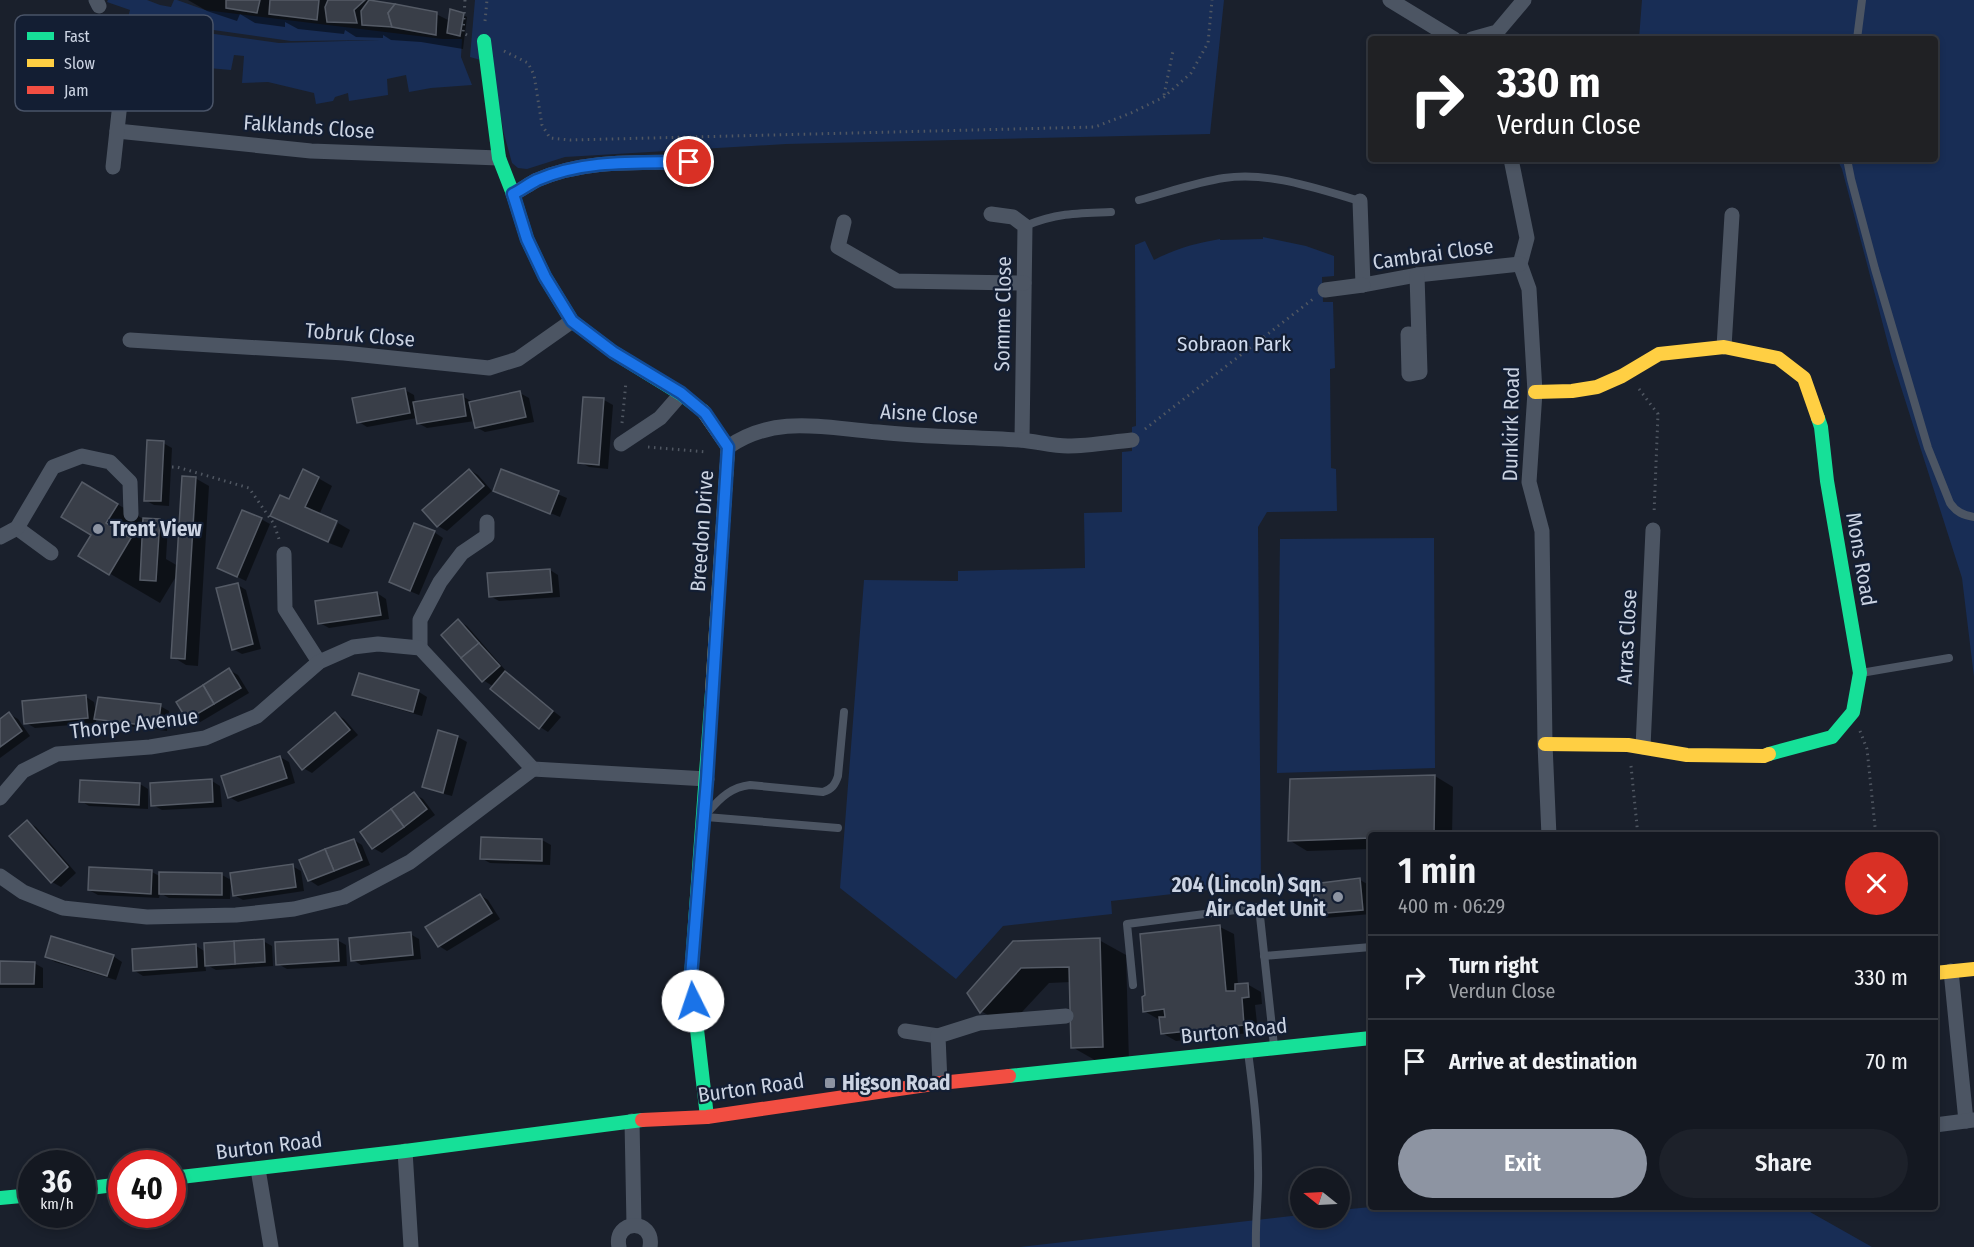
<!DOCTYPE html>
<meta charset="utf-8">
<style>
body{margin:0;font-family:"Fira Sans Condensed",sans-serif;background:#1d212a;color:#f1f3f6;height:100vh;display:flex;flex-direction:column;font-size:22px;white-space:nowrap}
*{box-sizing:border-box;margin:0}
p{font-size:20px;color:#9da0a5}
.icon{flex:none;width:33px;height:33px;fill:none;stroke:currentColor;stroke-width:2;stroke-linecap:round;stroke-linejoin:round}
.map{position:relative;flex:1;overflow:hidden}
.sheet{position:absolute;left:1368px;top:832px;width:570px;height:378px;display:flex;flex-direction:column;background:#141821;border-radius:6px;box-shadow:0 3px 9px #0003,0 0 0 2px #33373f}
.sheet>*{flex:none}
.banner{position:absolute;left:1368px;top:36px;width:570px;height:126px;border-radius:6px;box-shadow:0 3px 9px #0003,0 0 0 2px #33373f;background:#202124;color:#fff;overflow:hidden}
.needle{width:39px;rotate:288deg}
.buttons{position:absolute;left:1290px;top:1168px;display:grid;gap:12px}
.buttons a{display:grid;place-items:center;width:60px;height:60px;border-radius:50%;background:#141821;box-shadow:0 3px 9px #0003,0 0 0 2px #33373f;font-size:30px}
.speed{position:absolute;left:18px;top:1150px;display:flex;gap:12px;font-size:30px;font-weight:700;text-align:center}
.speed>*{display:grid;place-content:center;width:78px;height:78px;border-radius:50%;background:#141821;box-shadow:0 3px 9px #0003,0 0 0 2px #33373f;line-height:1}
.speed small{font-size:15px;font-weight:400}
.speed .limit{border:9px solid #d22;background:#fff;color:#111}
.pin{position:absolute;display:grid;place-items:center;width:51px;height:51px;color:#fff;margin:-26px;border:3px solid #fff;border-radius:50%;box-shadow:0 2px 6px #0007}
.me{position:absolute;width:66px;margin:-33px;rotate:356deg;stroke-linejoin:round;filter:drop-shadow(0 0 4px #0008)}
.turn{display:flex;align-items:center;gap:21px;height:126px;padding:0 30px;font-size:27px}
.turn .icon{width:78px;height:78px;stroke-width:2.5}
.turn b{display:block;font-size:42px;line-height:51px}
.round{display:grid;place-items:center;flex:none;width:63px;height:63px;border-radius:32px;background:#1d212a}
.overview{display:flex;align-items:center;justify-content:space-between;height:102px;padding:0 30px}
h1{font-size:36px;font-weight:600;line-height:45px}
.cta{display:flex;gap:12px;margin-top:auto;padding:12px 30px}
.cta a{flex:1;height:69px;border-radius:36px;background:#8d94a2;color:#fff;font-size:24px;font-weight:600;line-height:69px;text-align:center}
.cta a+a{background:#1d212a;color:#f1f3f6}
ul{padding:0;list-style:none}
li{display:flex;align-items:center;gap:18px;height:84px;padding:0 30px;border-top:2px solid #33373f}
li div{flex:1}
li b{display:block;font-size:22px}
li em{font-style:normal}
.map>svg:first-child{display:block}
.green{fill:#182d55}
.shadow{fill:#0007}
.building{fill:#393e48;stroke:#555b66;stroke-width:1.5}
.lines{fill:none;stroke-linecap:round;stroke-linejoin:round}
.path{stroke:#505762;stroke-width:3;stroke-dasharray:1.5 4.5;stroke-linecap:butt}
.lane{stroke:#4c5563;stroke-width:8}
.street{stroke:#4c5563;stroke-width:15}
.fast{stroke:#16e098;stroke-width:14}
.slow{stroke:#ffcf43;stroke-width:14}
.jam{stroke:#f24e42;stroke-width:14}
.route-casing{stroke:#114b97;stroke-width:15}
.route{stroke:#1a73e8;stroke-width:10}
.poi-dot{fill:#8d94a2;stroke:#131e33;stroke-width:2}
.labels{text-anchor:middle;stroke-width:4.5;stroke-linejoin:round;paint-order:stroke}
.street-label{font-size:21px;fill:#cbd3e2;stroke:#131e33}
.park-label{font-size:21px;fill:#d0dbee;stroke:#131e33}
.poi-label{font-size:21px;font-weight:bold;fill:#cbd3e2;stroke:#131e33;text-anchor:start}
.key{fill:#131e33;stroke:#4a5468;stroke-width:1.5}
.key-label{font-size:16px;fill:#cbd3e2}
</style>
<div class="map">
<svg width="1974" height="1247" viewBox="0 0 1974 1247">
<rect width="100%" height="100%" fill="#1a202c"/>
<g class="green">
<path d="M108,0h39l13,5 11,2 3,-7h3l28,10 238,29h19l-1,18 11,28 -41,3 -22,4 -3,-17 -19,4 1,16 -39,6 -1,-8 -13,4 -2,4 -17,3 -2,-11 -46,-11 -26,1 2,-27 -10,-1 -3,15 -34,-3 -13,-9 -41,-1 -2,-10 -40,-2 -2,-27 180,25 101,-3 -89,1 -163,-23 2,-8 -23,-8z"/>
<path d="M475,0h749l-14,134 -424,10 -221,13 -38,12 -9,-1 -6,-5 -8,-29 -13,-71 -21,-6z"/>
<path d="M1642,0h332v677l-12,-99 -70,-219 -50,-190 -5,-10h98v-120h-296z"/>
<path d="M1263,237l43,9 28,10v20l-12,1 1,25h10l2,66 -5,1 1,99 5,1 1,42 -70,1 -9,15 3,357 -150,17 1,13 -109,12 -47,53 -116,-91 24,-308 94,1v-10l127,-3 -1,-55 38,-1v-60l10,-1v-24l4,-1 -1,-181 10,-4 9,19c21,-11 42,-17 66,-21v1l43,-1z"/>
<path d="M1434,538l1,230 -158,5 3,-234z"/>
<path d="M1371,1207l432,1 69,39h-852l280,-32v3h40v-8z"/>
</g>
<g class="shadow">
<path d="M188,0h138l3,2v-2h36l71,14 14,7 13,-6 4,2 -4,32 -42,-7 -30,-2 -8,-5v3l-27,-1 -11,-7 -1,4 -46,-5 -13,-7v5l-30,-4 -15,-9 -3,7 -30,-10z"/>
<path d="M405,390l9,5 1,8 47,-7 9,5v2l49,-10 9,5 5,24 -49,10 -9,-5 -1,-6 -48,7 -9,-5 -1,-5 -50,9 -8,-5z"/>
<path d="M584,398l20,2 9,5 -5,64 -19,-2 -9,-5z"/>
<path d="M163,443l9,5 -3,58 -15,-1 -9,-5z"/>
<path d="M470,470l8,5 14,16 -45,40 -9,-5 -14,-16z"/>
<path d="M502,471l65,27 -7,19 -65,-27z"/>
<path d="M195,478l14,8 -11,180 -12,-1 -13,-8 5,-84 -18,30 -80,-47 13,-21 -11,-51 63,36h14l9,5 -2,34 12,7z"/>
<path d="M318,478l14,8 -13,29 16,7 -9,20 -54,-26z"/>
<path d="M261,519l9,5 -24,57 -27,-13z"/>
<path d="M338,523l12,7 -8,18 -13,-5z"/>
<path d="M434,532l9,6 -24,57 -19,-8z"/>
<path d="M550,570l8,5 2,22 -61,4 -9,-5z"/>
<path d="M238,585l8,5 15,59 -19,5 -9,-5z"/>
<path d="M377,593l9,6 3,20 -60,9 -9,-5z"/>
<path d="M458,621l9,5 40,46 -1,2 55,43 -13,15 -8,-5 -46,-40 -11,-7z"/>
<path d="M229,670l9,5 11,18 -52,31 -9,-5 -10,-17z"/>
<path d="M360,675l59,17 8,5 -5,19 -59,-17 -9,-5z"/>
<path d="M86,697l8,5 2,11 64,-7 9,5 -2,20 -62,-8 -9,-5v5l-61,5 -9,-5z"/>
<path d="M9,714l9,5 12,17 -30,22v-37z"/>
<path d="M336,714l8,5 14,16 -46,38 -9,-5z"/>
<path d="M439,732l19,5 9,5 -15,54 -19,-5 -9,-5z"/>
<path d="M280,757l9,5 6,21 -57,19 -9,-5z"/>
<path d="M1435,776l18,11 -1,49h-81v13l-64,2 -18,-11z"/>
<path d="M212,781l8,5 2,21 -60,3 -9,-5z"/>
<path d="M140,784l8,5v20l-59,-3 -8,-5z"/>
<path d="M414,794l9,5 12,16 -53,38 -9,-5z"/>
<path d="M27,822l9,5 40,46 -15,14 -9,-5z"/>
<path d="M482,838l60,2 9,5 -1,20 -60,-2 -9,-5z"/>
<path d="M354,840l8,5 8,20 -52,21 -9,-6z"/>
<path d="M292,866l9,5 3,20 -61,9 -9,-5z"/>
<path d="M152,872l9,5 61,-2 9,5 -1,19 -61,-1 -9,-5 -1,5 -61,-3 -9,-5z"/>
<path d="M1360,880l9,5 2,29 -46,4 -8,-5z"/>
<path d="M480,895l8,5 12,19 -53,32 -8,-5z"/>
<path d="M1220,927l14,7 4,51 9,-1 14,8 1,12 -7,1 3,27 -82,9 -14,-8 -1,-15 -3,1 -14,-8z"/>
<path d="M410,934l9,5 2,20 -60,6 -8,-5z"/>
<path d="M337,940l9,5 1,21 -60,3 -9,-5z"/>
<path d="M1099,940l27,15 3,107 -29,1 -28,-16 -1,-65 -22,1 -41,44 -27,-16 32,-69z"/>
<path d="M263,941l9,5 1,20 -57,4 -11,-6 1,7 -63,5 -8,-5 61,-25 10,6z"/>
<path d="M113,956l9,6 -6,18 -61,-18 -8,-5z"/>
<path d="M0,963h34l9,5v20h-43z"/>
</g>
<g class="building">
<path d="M226,0h34l-3,13 -31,-5z"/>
<path d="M270,0h49l-2,20 -48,-6z"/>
<path d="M328,0h37l-11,10 3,13 -30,-1 -2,-15z"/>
<path d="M369,0l26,4 -7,9 4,14 -30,-2 -1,-14z"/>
<path d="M395,4l42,8 -1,23 -44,-8 -4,-14z"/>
<path d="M450,9l14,4 -4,23 -13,-3z"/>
<path d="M405,388l5,25 -53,10 -5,-25z"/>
<path d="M520,391l6,26 -51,11 -6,-26z"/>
<path d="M463,394l3,22 -49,8 -4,-22z"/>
<path d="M583,397l21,1 -5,67 -21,-2z"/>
<path d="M147,440l17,1 -3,60h-17z"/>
<path d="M303,469l16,8 -14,30 32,14 -9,21 -58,-26 10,-21 9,4z"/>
<path d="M469,469l15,17 -47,41 -15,-17z"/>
<path d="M501,469l58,22 -9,23 -57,-23z"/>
<path d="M182,476l14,1 -11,182 -14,-1z"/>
<path d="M82,482l36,22 -12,19 25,15 -22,37 -31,-19 13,-21 -30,-18z"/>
<path d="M242,510l20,8 -25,59 -20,-9z"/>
<path d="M143,518l17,1 -4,62 -16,-1z"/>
<path d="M414,523l21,8 -25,60 -21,-9z"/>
<path d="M550,569l2,23 -63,5 -2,-24z"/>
<path d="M238,583l15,61 -21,6 -16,-62z"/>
<path d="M377,592l4,23 -63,9 -3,-23z"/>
<path d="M458,619l21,24 -18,15 -20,-23z"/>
<path d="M479,643l21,23 -18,16 -21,-24z"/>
<path d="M229,668l12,20 -27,16 -11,-19z"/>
<path d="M505,671l48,40 -14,18 -49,-40z"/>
<path d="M359,673l60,17 -6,22 -61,-17z"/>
<path d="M203,685l11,19 -27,16 -11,-18z"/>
<path d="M86,695l2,23 -64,6 -2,-23z"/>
<path d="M98,697l63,7 -3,23 -64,-8z"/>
<path d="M9,712l13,19 -22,16v-28z"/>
<path d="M335,712l15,18 -48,40 -14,-18z"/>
<path d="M438,730l20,6 -15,57 -21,-6z"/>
<path d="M280,756l7,22 -59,20 -7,-22z"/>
<path d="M1435,775l-1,61h-63v2l-83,3 2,-62z"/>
<path d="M212,779l1,23 -62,4 -1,-23z"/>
<path d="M80,780l60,3 -1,22 -60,-3z"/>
<path d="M414,792l13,17 -23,18 -13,-18z"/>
<path d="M391,809l13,18 -32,22 -12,-17z"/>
<path d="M27,820l41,47 -17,16 -42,-47z"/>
<path d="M481,837l61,2v22l-62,-2z"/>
<path d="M354,839l8,21 -28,11 -9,-22z"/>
<path d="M325,849l9,22 -26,10 -9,-21z"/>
<path d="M293,864l3,23 -63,9 -3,-23z"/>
<path d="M89,867l63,3 -1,24 -63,-4z"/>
<path d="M159,872l63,1v22l-63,-1z"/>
<path d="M1360,878l3,32 -48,4 -2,-30z"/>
<path d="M480,894l12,19 -54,34 -13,-20z"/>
<path d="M1220,925l6,66h9v-7l13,-1 1,14 -7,1 2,27 -83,9 -2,-17h6l-1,-8 -21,3 -1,-15 3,-2 -5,-61z"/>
<path d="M411,932l2,23 -62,6 -2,-23z"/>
<path d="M51,936l63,19 -7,21 -62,-19z"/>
<path d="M1100,938l3,109 -32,1 -2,-81 -48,1 -41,45 -13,-20 46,-52z"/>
<path d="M264,939l1,23 -30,2 -1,-23z"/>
<path d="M338,939l1,22 -63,4 -1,-23z"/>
<path d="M234,941l1,23 -30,2 -1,-23z"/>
<path d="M196,944l1,23 -64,4 -1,-22z"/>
<path d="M0,961l35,1 -1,22h-34z"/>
</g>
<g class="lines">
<g class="path">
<path d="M465,0l-2,33 4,2"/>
<path d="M485,21l2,-21"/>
<path d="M504,51l24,12 6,12 8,50 8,13 20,2 525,-13 36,-14 33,-16 27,-24 17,-30 4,-43"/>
<path d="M1164,95l9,-44"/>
<path d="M1639,389l19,25 -4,100"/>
<path d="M622,423l4,-41"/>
<path d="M1145,429l168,-130"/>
<path d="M648,447l59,5"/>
<path d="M172,467h5l72,21 25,36 5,15"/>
<path d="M1860,731l7,18 9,87"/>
<path d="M1631,766l7,70"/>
</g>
<g class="lane">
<path d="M1857,39l5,-39"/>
<path d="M1847,159l4,20 24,90 53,179 22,55c6,9 13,12 24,14"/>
<path d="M1139,200c27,-7 58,-18 85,-22 45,-7 94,11 136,23"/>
<path d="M1025,226c31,-13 53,-13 86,-14"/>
<path d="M1861,673l88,-15"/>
<path d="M709,811c12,-14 23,-24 41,-26l73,7c9,-3 12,-7 15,-16l6,-64"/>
<path d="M706,817l132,11"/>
<path d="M1264,956l107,-9"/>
<path d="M1133,985l-6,-61 132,-17 15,139"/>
<path d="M1248,1052c5,38 10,77 10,116 1,26 -3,52 -2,79"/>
</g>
<g class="street">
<path d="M96,0l3,6"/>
<path d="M1390,0l64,39"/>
<path d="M1472,39l25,-7 27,-32"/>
<path d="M117,131l194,20 188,7"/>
<path d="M1511,159l16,79 -7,26 9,25 6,103 -6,90 13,49 3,213 4,92"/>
<path d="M113,167l7,-64"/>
<path d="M513,194c8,-4 16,-10 24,-14 48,-21 101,-17 152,-18"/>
<path d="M1360,201l3,84 54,-10 103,-11"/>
<path d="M991,214l22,3 12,9 -3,214"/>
<path d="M844,222l-6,25 59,34 127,2"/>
<path d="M1417,275l3,97 -11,2 -1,-40 11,1"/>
<path d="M1325,290l38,-5"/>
<path d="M130,340l214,13 145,15 29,-9 54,-38"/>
<path d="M1724,347l8,-132"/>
<path d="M621,444l39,-26 21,-24"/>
<path d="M728,447c48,-33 96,-19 150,-15 46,5 94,5 141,8 16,1 33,6 49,6 21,0 43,-4 64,-6"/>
<path d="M17,528l34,25"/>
<path d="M0,537l17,-9 36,-61 29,-11 28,6 20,20 1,32"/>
<path d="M284,554l1,55 34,53"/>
<path d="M420,648v-28l20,-38 22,-29 25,-17v-14"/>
<path d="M1643,747l10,-217"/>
<path d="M533,769l174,10"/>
<path d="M0,798l23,-27 34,-17 93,-7 55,-9 52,-22 62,-54 34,-15 25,-3 42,4 113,121"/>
<path d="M0,876l23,16 40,16 84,9 89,-2 58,-6 50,-12 66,-35 123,-93"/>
<path d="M1951,971l15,150"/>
<path d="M905,1031l33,5"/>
<path d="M940,1083l-2,-47 41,-13 87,-7"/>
<path d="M632,1121l2,104"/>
<path d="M1935,1125l39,-5"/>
<path d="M405,1151l6,96"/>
<path d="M258,1169l13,78"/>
<path d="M619,1247c-6,-28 36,-29 31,0"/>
</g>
<g class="fast">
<path d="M484,41l15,117 14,36 14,45 18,38 27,44 41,31 68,42 22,17"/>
<path d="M1769,754l63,-17 21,-25 7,-39 -33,-192 -6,-54 -3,-9"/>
<path d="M1009,1076l362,-38"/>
<path d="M707,1117l-16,-140 21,-285"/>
<path d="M172,1178l233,-27 237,-31"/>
<path d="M82,1189l40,-5"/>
<path d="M0,1198l32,-3"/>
</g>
<g class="slow">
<path d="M1535,392l37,-1 25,-4 25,-11 37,-22 65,-7 54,11 26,20 14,40"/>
<path d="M703,411l25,36 -16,245"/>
<path d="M1545,744l83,1 59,10 77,1 5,-2"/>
<path d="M1935,973l39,-4"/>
</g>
<path class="jam" d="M642,1120l65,-3 233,-34 69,-7"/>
</g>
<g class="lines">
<g class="route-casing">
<path id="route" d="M689,162c-51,1 -104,-3 -152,18 -8,4 -16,10 -24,14l14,45 18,38 27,44 41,31 68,41 24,20 23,34 -21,332 -16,198 2,24"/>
</g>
<use href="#route" class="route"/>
</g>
<g class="poi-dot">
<circle cx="98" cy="529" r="6"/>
<circle cx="1338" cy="897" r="6"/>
<rect x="824" y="1077" width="12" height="12" rx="3"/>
</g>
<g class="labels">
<g class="street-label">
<text transform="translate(309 127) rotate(4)" y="7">Falklands Close</text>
<text transform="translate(1433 254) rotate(-8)" y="7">Cambrai Close</text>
<text transform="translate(1003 314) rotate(-89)" y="7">Somme Close</text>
<text transform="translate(360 335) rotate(5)" y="7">Tobruk Close</text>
<text transform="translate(929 414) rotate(3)" y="7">Aisne Close</text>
<text transform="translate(1511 424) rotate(-89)" y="7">Dunkirk Road</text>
<text transform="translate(702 531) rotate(-86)" y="7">Breedon Drive</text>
<text transform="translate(1861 559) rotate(80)" y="7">Mons Road</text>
<text transform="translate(1627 637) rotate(-87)" y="7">Arras Close</text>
<text transform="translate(134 724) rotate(-7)" y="7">Thorpe Avenue</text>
<text transform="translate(1234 1031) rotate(-6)" y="7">Burton Road</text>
<text transform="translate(751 1088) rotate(-8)" y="7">Burton Road</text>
<text transform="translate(269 1146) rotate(-7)" y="7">Burton Road</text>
</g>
<g class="park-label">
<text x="1234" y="351">Sobraon Park</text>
</g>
<g class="poi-label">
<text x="110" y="536">Trent View</text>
<text x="1326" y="892" text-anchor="end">204 (Lincoln) Sqn.<tspan x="1326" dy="24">Air Cadet Unit</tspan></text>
<text x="842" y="1090">Higson Road</text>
</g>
</g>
<rect x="15" y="15" width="198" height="96" rx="9" class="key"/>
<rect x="27" y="32" width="27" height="8" fill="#16e098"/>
<rect x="27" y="59" width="27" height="8" fill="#ffcf43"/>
<rect x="27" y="86" width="27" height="8" fill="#f24e42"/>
<g class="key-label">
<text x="64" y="42">Fast</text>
<text x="64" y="69">Slow</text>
<text x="64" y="96">Jam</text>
</g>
</svg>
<div class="buttons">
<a><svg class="needle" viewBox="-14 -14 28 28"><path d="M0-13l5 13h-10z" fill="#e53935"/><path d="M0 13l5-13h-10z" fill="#9da0a5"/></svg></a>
</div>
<div class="speed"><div>36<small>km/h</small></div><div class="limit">40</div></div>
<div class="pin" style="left:689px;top:162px;background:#d93025"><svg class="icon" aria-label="arrive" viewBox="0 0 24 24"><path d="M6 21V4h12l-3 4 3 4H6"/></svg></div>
<svg class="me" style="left:693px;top:1001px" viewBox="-20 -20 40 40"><circle r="19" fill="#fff"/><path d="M0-13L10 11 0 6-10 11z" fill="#1a73e8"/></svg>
<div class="banner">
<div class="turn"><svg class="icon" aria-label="right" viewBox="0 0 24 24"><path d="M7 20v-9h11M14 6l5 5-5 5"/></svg><div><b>330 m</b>Verdun Close</div></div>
</div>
<section class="sheet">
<div class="overview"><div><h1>1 min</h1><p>400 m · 06:29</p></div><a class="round" style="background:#d93025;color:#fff"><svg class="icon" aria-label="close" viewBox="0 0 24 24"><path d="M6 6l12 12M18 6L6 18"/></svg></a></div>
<ul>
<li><svg class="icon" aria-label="right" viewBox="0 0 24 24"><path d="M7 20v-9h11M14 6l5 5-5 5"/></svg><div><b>Turn right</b><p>Verdun Close</p></div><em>330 m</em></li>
<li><svg class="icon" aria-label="arrive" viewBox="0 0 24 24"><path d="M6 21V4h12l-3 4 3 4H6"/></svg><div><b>Arrive at destination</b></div><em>70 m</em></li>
</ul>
<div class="cta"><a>Exit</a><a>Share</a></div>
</section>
</div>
